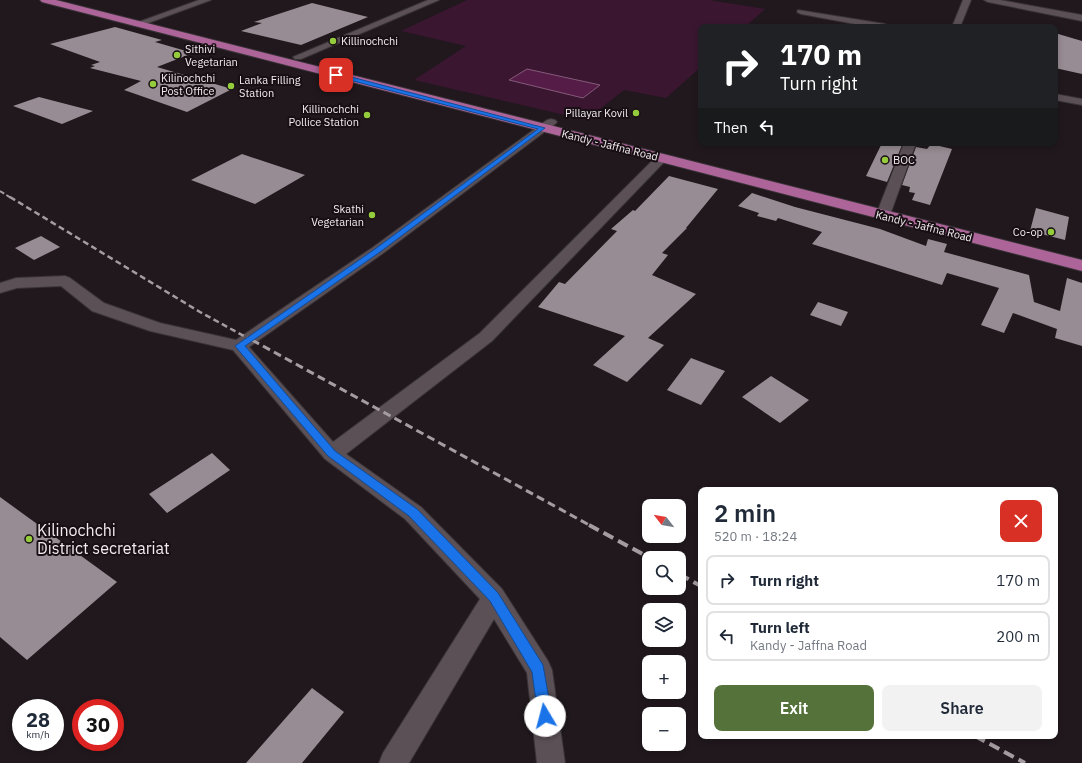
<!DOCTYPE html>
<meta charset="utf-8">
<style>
body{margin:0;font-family:"IBM Plex Sans",sans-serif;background:#f2f2f3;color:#1f2937;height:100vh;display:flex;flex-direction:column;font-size:15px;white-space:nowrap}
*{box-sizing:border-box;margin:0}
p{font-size:13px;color:#747a83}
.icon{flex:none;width:22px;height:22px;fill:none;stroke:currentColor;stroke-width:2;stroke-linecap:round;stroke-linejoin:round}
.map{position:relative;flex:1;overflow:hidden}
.sheet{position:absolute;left:698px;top:487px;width:360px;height:252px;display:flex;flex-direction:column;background:#fff;border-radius:8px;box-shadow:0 2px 6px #0003}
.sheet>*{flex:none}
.banner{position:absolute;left:698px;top:24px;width:360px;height:122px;border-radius:8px;box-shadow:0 2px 6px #0003;background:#202124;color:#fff;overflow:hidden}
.needle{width:26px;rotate:301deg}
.buttons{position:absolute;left:642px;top:499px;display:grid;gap:8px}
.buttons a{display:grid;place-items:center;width:44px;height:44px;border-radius:8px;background:#fff;box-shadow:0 2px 6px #0003;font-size:20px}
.speed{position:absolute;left:12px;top:699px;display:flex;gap:8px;font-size:20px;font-weight:700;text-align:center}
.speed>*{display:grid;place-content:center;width:52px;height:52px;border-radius:50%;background:#fff;box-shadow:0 2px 6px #0003;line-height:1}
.speed small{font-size:10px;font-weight:400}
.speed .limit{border:6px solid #d22;background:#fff;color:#111}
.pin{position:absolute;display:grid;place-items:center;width:34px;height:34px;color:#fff;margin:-17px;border-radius:8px;box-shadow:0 2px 6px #0006}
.me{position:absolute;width:44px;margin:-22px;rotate:352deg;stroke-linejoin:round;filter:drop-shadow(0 0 3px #0008)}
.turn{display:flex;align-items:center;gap:14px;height:84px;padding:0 16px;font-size:18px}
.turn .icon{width:52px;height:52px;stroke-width:2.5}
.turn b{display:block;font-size:28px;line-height:34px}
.then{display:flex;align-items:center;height:38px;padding:0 16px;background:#0003;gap:8px;font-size:15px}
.round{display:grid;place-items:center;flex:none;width:42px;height:42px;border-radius:8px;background:#f2f2f3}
.overview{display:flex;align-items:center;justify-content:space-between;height:68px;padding:0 16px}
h1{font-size:24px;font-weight:600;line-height:30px}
.action{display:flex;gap:8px;margin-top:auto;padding:8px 16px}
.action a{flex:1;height:46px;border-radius:8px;background:#547239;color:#fff;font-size:16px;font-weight:600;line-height:46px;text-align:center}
.action a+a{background:#f2f2f3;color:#1f2937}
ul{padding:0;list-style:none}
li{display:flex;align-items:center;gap:12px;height:50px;margin:0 8px 6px;padding:0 8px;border:2px solid #e0e1e3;border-radius:8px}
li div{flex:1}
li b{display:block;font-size:15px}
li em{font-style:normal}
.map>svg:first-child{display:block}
.green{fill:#3a1631}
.water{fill:#551c47;stroke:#845a79}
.building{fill:#978c93}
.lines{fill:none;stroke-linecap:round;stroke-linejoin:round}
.minor-casing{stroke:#383236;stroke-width:2}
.trunk-casing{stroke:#383236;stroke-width:2}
.minor{fill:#5a5056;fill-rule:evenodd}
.trunk{fill:#ad6599;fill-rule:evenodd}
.rail-far3{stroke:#a49ca1;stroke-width:2;stroke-dasharray:5 2.5;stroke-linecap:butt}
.rail-far2{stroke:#a49ca1;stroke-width:2.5;stroke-dasharray:6 3.5;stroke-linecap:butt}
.rail-far1{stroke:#a49ca1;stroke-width:3;stroke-dasharray:8 4.5;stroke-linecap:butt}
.rail{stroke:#a49ca1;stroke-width:4;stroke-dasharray:11 5.5;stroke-linecap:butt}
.route{fill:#1a73e8;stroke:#114b97}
.poi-dot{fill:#94cc3c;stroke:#170f14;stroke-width:1.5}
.labels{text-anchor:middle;stroke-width:4;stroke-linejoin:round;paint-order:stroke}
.far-poi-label{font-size:11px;fill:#f2ebef;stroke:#170f14;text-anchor:start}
.far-street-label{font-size:11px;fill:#f2ebef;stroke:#170f14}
.near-poi-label{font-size:16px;fill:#f2ebef;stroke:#170f14;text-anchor:start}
</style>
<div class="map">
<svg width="1082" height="763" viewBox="0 0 1082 763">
<rect width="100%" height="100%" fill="#20181d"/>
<path class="green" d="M467,0h242l56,9 -20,18h-44v40l-35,31 -42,-8 -38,30 -172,-40 52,-34 -65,-15z"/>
<path class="water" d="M527,69l73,16 -17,13 -74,-18z"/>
<g class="building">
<path d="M312,3l56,14 -67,28 -60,-14 21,-8 -8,-1z"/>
<path d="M115,27l47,13 -7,2 38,11 -36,14 75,22 -45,23 -63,-22 17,-9 -51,-13 5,-2 -4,-1 9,-3 -50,-18z"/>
<path d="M1055,33l27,8v33l-27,-6z"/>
<path d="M39,97l54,14 -31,13 -49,-18z"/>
<path d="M882,143l20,2 -15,37 -21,-6z"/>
<path d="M931,144l21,5 -22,56 -18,-5 3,-7 -6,-1 1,-5 -8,-2 14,-38 11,2z"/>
<path d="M242,154l63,21 -50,29 -64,-24z"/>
<path d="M669,176l49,13 -32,39h1l-25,25 6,2 -16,20 44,19 -48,44 16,7 -37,37 -34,-17 32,-29 -87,-29 21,-25 6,2 52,-53 -6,-2 22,-19 2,1z"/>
<path d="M752,193l43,14 85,22 46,17 2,-7 19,5 -3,8 85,23 5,27 26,9 7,-33 15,5v63l-27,-8 2,-9 -44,-16 -9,20 -23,-8 18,-37 -52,-15 -5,12 -130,-41 10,-12 -44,-14 -2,3 -19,-5 2,-3 -21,-7z"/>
<path d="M1036,208l33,9 -4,23 -35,-9z"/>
<path d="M41,236l19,11 -26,13 -19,-12z"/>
<path d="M818,302l30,10 -7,14 -31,-11z"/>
<path d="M691,358l34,13 -24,34 -34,-15z"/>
<path d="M771,376l38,24 -29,23 -38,-26z"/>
<path d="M212,453l18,17 -63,43 -18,-19z"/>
<path d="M0,497l117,85 -90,78 -27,-23z"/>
<path d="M312,688l32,24 -42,51h-56z"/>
</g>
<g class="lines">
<g class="minor-casing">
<g id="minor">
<path d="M199,0h12l-71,26h-6l-1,-2z"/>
<path d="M428,0h11l-138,59h-6l-2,-2z"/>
<path d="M963,0h8l-11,27h-8z"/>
<path d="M984,0h16l82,15v6l-94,-19z"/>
<path d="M798,10l87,14 4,3h-18l-70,-13 -4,-2z"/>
<path d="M1055,94l27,5v6l-27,-5z"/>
<path d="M551,119l4,1 2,2 -2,2 -173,130 -133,93 84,95 147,-109 177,-177 4,-1 6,4 -175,182 -146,113 75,53 81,82 46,72 4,9 13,93h-28l-10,-90 -33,-54 -85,144h-30l4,-10 97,-154 -75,-80 -80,-60 -92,-109 -83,-19 -58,-20 -31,-25 -44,2 -17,5v-10l16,-5 49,-2 5,2 34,25 56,20 76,17 136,-92 175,-128z"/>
<path d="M904,143h12l-26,72 -2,3h-10l-2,-3z"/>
</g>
</g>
<g class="trunk-casing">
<path id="trunk" d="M40,0h16l1026,260v11l-1040,-269z"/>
</g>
<use href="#minor" class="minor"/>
<use href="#trunk" class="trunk"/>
<path class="rail-far3" d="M0,191l11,7"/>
<path class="rail-far2" d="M10,197l190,115 53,29"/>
<path class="rail-far1" d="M252,340l339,186"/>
<g class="rail">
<path d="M589,525l61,33"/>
<path d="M679,574l22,12"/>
<path d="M975,736l50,27"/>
</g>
</g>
<path class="route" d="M336,73l209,55 -165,124 -135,94 90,105 82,58 81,84 45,72 9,51 -2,5 -5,2 -5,-2 -2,-5 -6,-44 -42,-71 -81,-85 -81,-60 -93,-110 140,-97 163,-120 -204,-53z"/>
<g class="poi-dot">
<circle cx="333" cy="41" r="4"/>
<circle cx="177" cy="55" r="4"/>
<circle cx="153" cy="84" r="4"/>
<circle cx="231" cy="86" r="4"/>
<circle cx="636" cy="113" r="4"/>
<circle cx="367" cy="115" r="4"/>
<circle cx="885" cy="160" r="4"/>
<circle cx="372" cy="215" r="4"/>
<circle cx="1051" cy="232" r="4"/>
<circle cx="29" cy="539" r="4"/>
</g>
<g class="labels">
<g class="far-poi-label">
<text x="341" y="45">Killinochchi</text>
<text x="185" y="53">Sithivi<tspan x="185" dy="13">Vegetarian</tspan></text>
<text x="161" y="82">Kilinochchi<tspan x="161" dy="13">Post Office</tspan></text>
<text x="239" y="84">Lanka Filling<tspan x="239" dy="13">Station</tspan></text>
<text x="359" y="113" text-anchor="end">Killinochchi<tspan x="359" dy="13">Pollice Station</tspan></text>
<text x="628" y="117" text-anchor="end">Pillayar Kovil</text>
<text x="893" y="164">BOC</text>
<text x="364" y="213" text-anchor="end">Skathi<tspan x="364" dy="13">Vegetarian</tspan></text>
<text x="1043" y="236" text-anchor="end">Co-op</text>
</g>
<g class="far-street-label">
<text transform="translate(610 145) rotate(14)" y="4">Kandy - Jaffna Road</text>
<text transform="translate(924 226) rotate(14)" y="4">Kandy - Jaffna Road</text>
</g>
<g class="near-poi-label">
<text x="37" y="536">Kilinochchi<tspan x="37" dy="18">District secretariat</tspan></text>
</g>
</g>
</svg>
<div class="buttons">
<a><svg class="needle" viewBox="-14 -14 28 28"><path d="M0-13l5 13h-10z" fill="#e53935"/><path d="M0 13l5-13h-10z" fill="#747a83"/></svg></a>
<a><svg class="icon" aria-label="search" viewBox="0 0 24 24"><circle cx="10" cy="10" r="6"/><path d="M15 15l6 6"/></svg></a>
<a><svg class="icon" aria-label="layers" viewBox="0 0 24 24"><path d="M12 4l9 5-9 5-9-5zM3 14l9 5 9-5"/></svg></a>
<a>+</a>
<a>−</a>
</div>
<div class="speed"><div>28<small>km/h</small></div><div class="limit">30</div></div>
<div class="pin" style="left:336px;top:75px;background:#d93025"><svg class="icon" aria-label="arrive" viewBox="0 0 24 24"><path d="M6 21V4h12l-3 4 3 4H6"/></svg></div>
<svg class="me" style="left:545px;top:716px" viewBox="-20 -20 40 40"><circle r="19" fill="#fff"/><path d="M0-13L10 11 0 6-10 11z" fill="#1a73e8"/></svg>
<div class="banner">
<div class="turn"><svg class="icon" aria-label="right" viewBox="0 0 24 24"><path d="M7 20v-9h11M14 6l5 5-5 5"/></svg><div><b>170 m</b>Turn right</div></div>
<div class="then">Then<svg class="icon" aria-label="left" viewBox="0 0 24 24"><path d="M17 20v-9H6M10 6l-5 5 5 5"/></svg></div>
</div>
<section class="sheet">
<div class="overview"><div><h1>2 min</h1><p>520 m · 18:24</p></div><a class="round" style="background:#d93025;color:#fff"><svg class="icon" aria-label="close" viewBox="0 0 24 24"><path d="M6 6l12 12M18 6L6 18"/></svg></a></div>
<ul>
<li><svg class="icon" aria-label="right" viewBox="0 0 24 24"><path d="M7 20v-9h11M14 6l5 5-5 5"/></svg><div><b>Turn right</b></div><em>170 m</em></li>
<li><svg class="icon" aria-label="left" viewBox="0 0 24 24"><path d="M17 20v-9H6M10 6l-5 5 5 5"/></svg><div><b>Turn left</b><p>Kandy - Jaffna Road</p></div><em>200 m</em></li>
</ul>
<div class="action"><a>Exit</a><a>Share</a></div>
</section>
</div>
